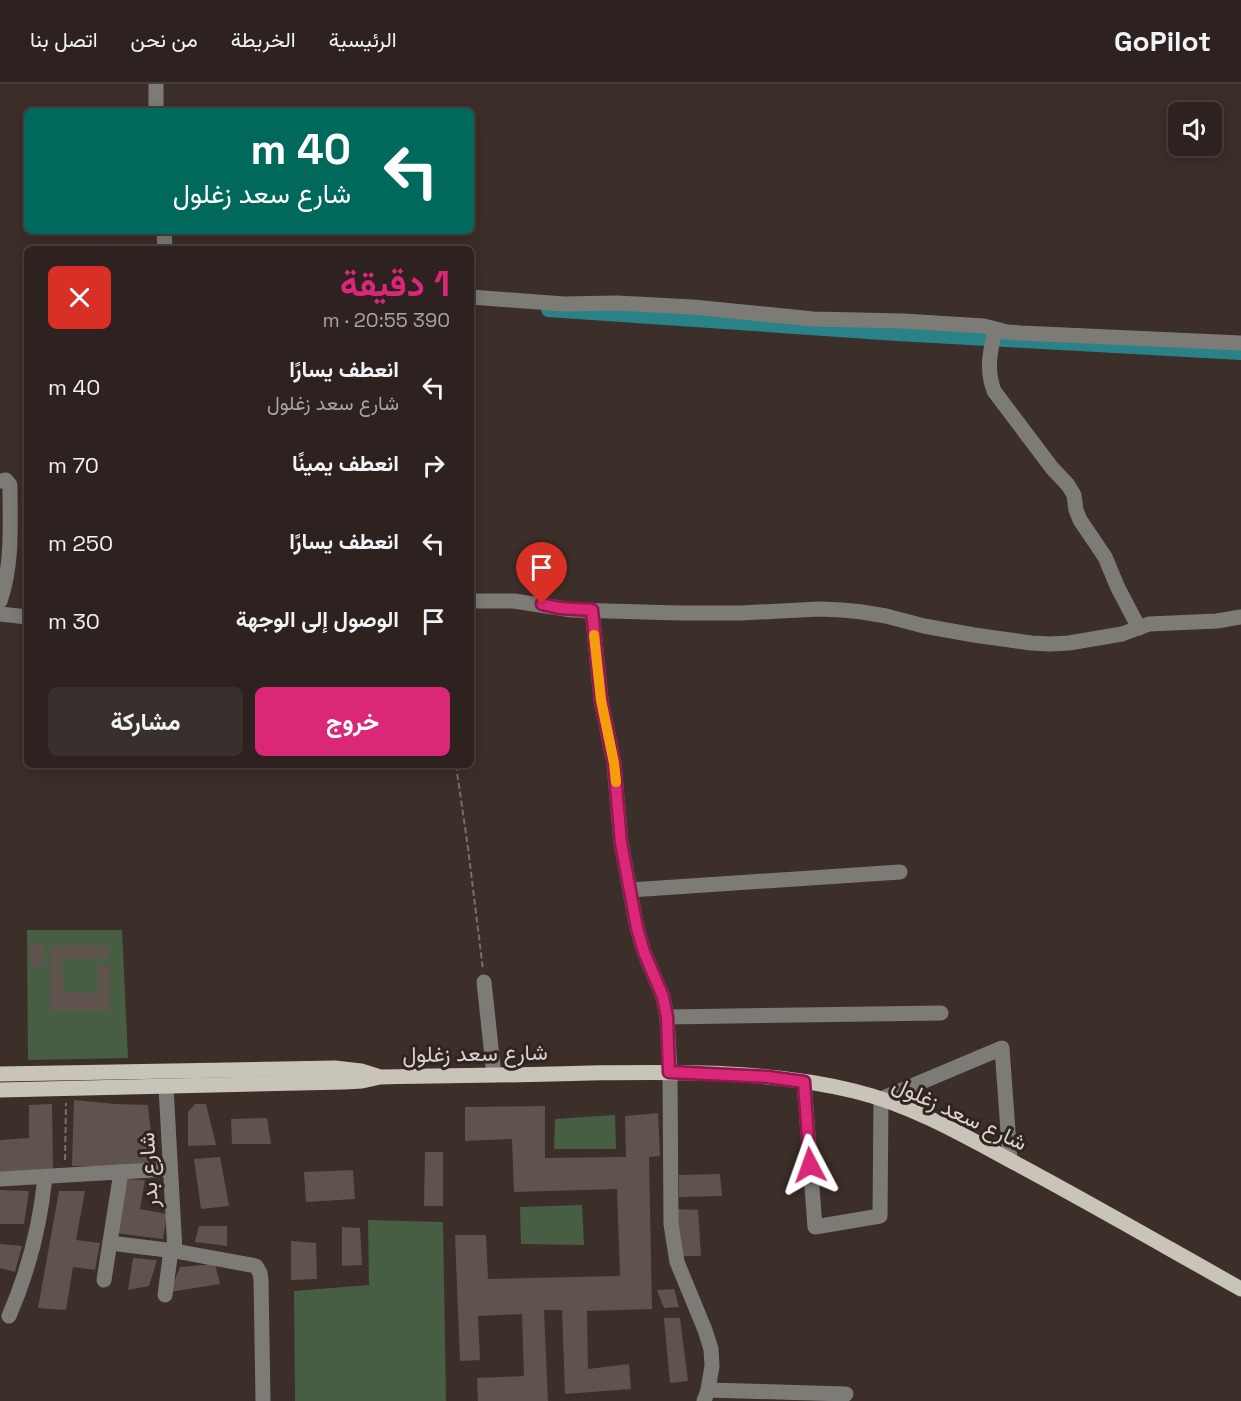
<!DOCTYPE html>
<html lang="ar">
<meta charset="utf-8">
<style>
body{margin:0;font-family:"Space Grotesk",Vazirmatn,sans-serif;background:#392f2c;color:#f1f3f6;direction:rtl;height:100vh;display:flex;flex-direction:column;font-size:22px;white-space:nowrap}
*{box-sizing:border-box;margin:0}
p{font-size:20px;color:#a7a4a4}
.icon{flex:none;width:33px;height:33px;fill:none;stroke:currentColor;stroke-width:2;stroke-linecap:round;stroke-linejoin:round}
.map{position:relative;flex:1;overflow:hidden;direction:ltr}
.sheet{position:absolute;left:24px;top:162px;width:450px;height:522px;display:flex;flex-direction:column;background:#2d221f;border-radius:9px;box-shadow:0 3px 15px #0003,0 0 0 2px #483f3d;direction:rtl}
.sheet>*{flex:none}
.hud{position:absolute;left:24px;top:24px;width:450px;height:126px;border-radius:9px;box-shadow:0 3px 15px #0003,0 0 0 2px #483f3d;direction:rtl;background:#00695c;color:#fff;overflow:hidden}
.tools{position:absolute;left:1168px;top:18px;display:grid;gap:12px}
.tools a{display:grid;place-items:center;width:54px;height:54px;border-radius:9px;background:#2d221f;box-shadow:0 3px 15px #0003,0 0 0 2px #483f3d;font-size:30px}
.pin{position:absolute;display:grid;place-items:center;width:51px;height:51px;color:#fff;margin:-62px -26px;border-radius:50% 50% 50% 0;rotate:-45deg;box-shadow:0 0 6px #0007}
.pin .icon{rotate:45deg}
.me{position:absolute;width:66px;margin:-33px;rotate:356deg;stroke-linejoin:round;filter:drop-shadow(0 0 4px #0008)}
.turn{display:flex;align-items:center;gap:21px;height:126px;padding:0 24px;font-size:27px}
.turn .icon{width:78px;height:78px;stroke-width:2.5}
.turn b{display:block;font-size:42px;line-height:51px}
.round{display:grid;place-items:center;flex:none;width:63px;height:63px;border-radius:9px;background:#392f2c}
.headline{display:flex;align-items:center;justify-content:space-between;height:102px;padding:0 24px}
h1{font-size:36px;font-weight:700;line-height:45px;color:#db2777}
.action{display:flex;gap:12px;margin-top:auto;padding:12px 24px}
.action a{flex:1;height:69px;border-radius:9px;background:#db2777;color:#fff;font-size:24px;font-weight:700;line-height:69px;text-align:center}
.action a+a{background:#392f2c;color:#f1f3f6}
ul{padding:0;list-style:none}
li{display:flex;align-items:center;gap:18px;height:78px;padding:0 24px}
li div{flex:1}
li b{display:block;font-size:22px}
li em{font-style:normal}
header{display:flex;align-items:center;gap:36px;box-sizing:border-box;height:84px;padding:0 30px;background:#2d221f;border-bottom:2px solid #483f3d}
header strong{font-size:28px}
nav{display:flex;gap:33px;margin-inline-start:auto;font-size:21px}
.map>svg:first-child{display:block}
.green{fill:#475e44}
.lines{fill:none;stroke-linecap:round;stroke-linejoin:round}
.canal{stroke:#2a8289;stroke-width:14}
.building{fill:#60524c}
.path{stroke:#7a6e6a;stroke-width:2;stroke-dasharray:6 3;stroke-linecap:butt}
.minor{stroke:#7d7b75;stroke-width:15}
.major{stroke:#c8c4b7;stroke-width:15}
.route-casing{stroke:#8e194d;stroke-width:15}
.route{stroke:#db2777;stroke-width:10}
.slow{stroke:#f59e0b;stroke-width:10}
.labels{text-anchor:middle;stroke-width:6;stroke-linejoin:round;paint-order:stroke}
.street-label{font-size:22px;fill:#dcd3d0;stroke:#31251f}
</style>
<header>
<strong>GoPilot</strong>
<nav><a>الرئيسية</a><a>الخريطة</a><a>من نحن</a><a>اتصل بنا</a></nav>
</header>
<div class="map">
<svg width="1241" height="1317" viewBox="0 0 1241 1317">
<rect width="100%" height="100%" fill="#3c2e29"/>
<g class="green">
<path d="M27,846h95l6,128 -100,2z"/>
<path d="M615,1031l1,34h-62l1,-30z"/>
<path d="M582,1121l2,40 -63,-1 -1,-37z"/>
<path d="M368,1136l75,2 3,179h-151l-1,-110 75,-6z"/>
</g>
<g class="lines">
<path class="canal" d="M548,226l349,24 344,19"/>
</g>
<g class="building">
<path d="M43,860v24l-13,-2v-21z"/>
<path d="M51,862h57l1,12 -47,1 1,33 35,1 -1,-27 12,-1 1,45h-60z"/>
<path d="M74,1016l41,4 33,1 6,58 -41,3h-41z"/>
<path d="M52,1020l1,67 -53,2v-33l29,-2v-33z"/>
<path d="M195,1020h11l10,41 -28,1v-34z"/>
<path d="M545,1022v52l81,-1 -1,-41 33,-3 2,43 -11,1 3,152 -65,2 1,58 41,-5 2,25 -66,5 -3,-84h-18l4,91h-70l-1,-23 47,-2 -2,-62 -44,2 2,44 -20,1 -5,-126h31l2,44 132,-3 -3,-87 -103,3 -2,-53 -47,2v-34z"/>
<path d="M267,1034l4,26h-39l-1,-25z"/>
<path d="M425,1068h18v54h-19z"/>
<path d="M220,1073l9,49 -28,3 -7,-50z"/>
<path d="M353,1086l2,29 -49,3 -2,-30z"/>
<path d="M720,1090l2,22 -43,1v-22z"/>
<path d="M123,1095l22,1 -5,29 27,5 -4,25 -48,-6z"/>
<path d="M0,1106l29,1 -5,33h-24z"/>
<path d="M59,1107h26l-9,49 24,3 -5,27 -22,-3 -7,43 -28,-2z"/>
<path d="M674,1125l24,1 3,46h-23z"/>
<path d="M199,1142h28v20l-32,-4z"/>
<path d="M342,1143l18,1 2,37 -20,1z"/>
<path d="M291,1157l25,2 1,36 -26,1z"/>
<path d="M0,1160l22,2 -7,26 -15,-4z"/>
<path d="M133,1174l24,2 -8,26 -21,4z"/>
<path d="M215,1180l5,20 -50,8 10,-25z"/>
<path d="M674,1205l5,18 -15,1 -7,-18z"/>
<path d="M664,1234h16l8,63 -18,2z"/>
</g>
<g class="lines">
<g class="path">
<path d="M456,681l12,83 15,122"/>
<path d="M65,1076l1,-57"/>
</g>
<g class="minor">
<path d="M156,0v27"/>
<path d="M164,147l1,18"/>
<path d="M471,213l93,7 53,-1 76,4 120,12 90,2 81,5 23,6 14,1 220,10"/>
<path d="M995,246c-5,22 -9,39 -1,61l58,77 16,17 6,10 2,15 4,10 25,37 13,31 21,40"/>
<path d="M0,397l6,-1 4,5c0,39 3,79 -10,116"/>
<path d="M471,517h43l58,9 108,3h61l78,-4 23,1 20,2 24,4 38,10 50,9 57,8 19,1 19,-1 53,-9 27,-10 68,-3 24,-4"/>
<path d="M592,526l9,90 13,63 7,80 16,85 7,24 19,45 4,20 3,56 1,151 6,38 28,68 6,19 1,17 -4,24 -4,11"/>
<path d="M0,530l27,3"/>
<path d="M630,806l270,-18"/>
<path d="M484,898l10,93"/>
<path d="M667,933l274,-4"/>
<path d="M804,998l11,145 65,-11 1,-117 121,-51 8,111"/>
<path d="M166,1003l9,164"/>
<path d="M0,1095l170,-10"/>
<path d="M110,1159l65,8 81,15 4,7 1,7 2,121"/>
<path d="M104,1196l17,-108"/>
<path d="M165,1211l6,-45"/>
<path d="M9,1232c20,-46 31,-89 36,-139"/>
<path d="M708,1306l138,4"/>
</g>
<g class="major">
<path d="M0,990l335,-6 26,3 16,5"/>
<path d="M0,1006l344,-8 18,-1 18,-4c70,-1 140,-2 210,-4 88,-1 178,-3 264,18 58,14 111,45 163,73 75,40 149,83 224,125"/>
</g>
</g>
<g class="lines">
<g class="route-casing">
<path id="route" d="M542,520l17,4 33,2 9,90 13,63 7,80 16,85 7,24 19,45 4,20 2,55 99,5 36,5 6,83"/>
</g>
<use href="#route" class="route"/>
<path class="slow" d="M594,551l7,65 13,63 2,19"/>
</g>
<g class="labels">
<g class="street-label">
<text transform="translate(475 969) rotate(-1)" y="8">شارع سعد زغلول</text>
<text transform="translate(960 1029) rotate(25)" y="8">شارع سعد زغلول</text>
<text transform="translate(148 1086) rotate(-93)" y="8">شارع بدر</text>
</g>
</g>
</svg>
<div class="tools">
<a><svg class="icon" aria-label="sound" viewBox="0 0 24 24"><path d="M4 9h4l5-4v14l-5-4H4zM17 9q2 3 0 6"/></svg></a>
</div>
<div class="pin" style="left:542px;top:520px;background:#d93025"><svg class="icon" aria-label="arrive" viewBox="0 0 24 24"><path d="M6 21V4h12l-3 4 3 4H6"/></svg></div>
<svg class="me" style="left:810px;top:1081px" viewBox="-20 -20 40 40"><path d="M0-17L14 15 0 8-14 15z" fill="#db2777" stroke="#fff" stroke-width="4"/></svg>
<div class="hud">
<div class="turn"><svg class="icon" aria-label="left" viewBox="0 0 24 24"><path d="M17 20v-9H6M10 6l-5 5 5 5"/></svg><div><b>40 m</b>شارع سعد زغلول</div></div>
</div>
<section class="sheet">
<div class="headline"><div><h1>1 دقيقة</h1><p>390 m · 20:55</p></div><a class="round" style="background:#d93025;color:#fff"><svg class="icon" aria-label="close" viewBox="0 0 24 24"><path d="M6 6l12 12M18 6L6 18"/></svg></a></div>
<ul>
<li><svg class="icon" aria-label="left" viewBox="0 0 24 24"><path d="M17 20v-9H6M10 6l-5 5 5 5"/></svg><div><b>انعطف يسارًا</b><p>شارع سعد زغلول</p></div><em>40 m</em></li>
<li><svg class="icon" aria-label="right" viewBox="0 0 24 24"><path d="M7 20v-9h11M14 6l5 5-5 5"/></svg><div><b>انعطف يمينًا</b></div><em>70 m</em></li>
<li><svg class="icon" aria-label="left" viewBox="0 0 24 24"><path d="M17 20v-9H6M10 6l-5 5 5 5"/></svg><div><b>انعطف يسارًا</b></div><em>250 m</em></li>
<li><svg class="icon" aria-label="arrive" viewBox="0 0 24 24"><path d="M6 21V4h12l-3 4 3 4H6"/></svg><div><b>الوصول إلى الوجهة</b></div><em>30 m</em></li>
</ul>
<div class="action"><a>خروج</a><a>مشاركة</a></div>
</section>
</div>
